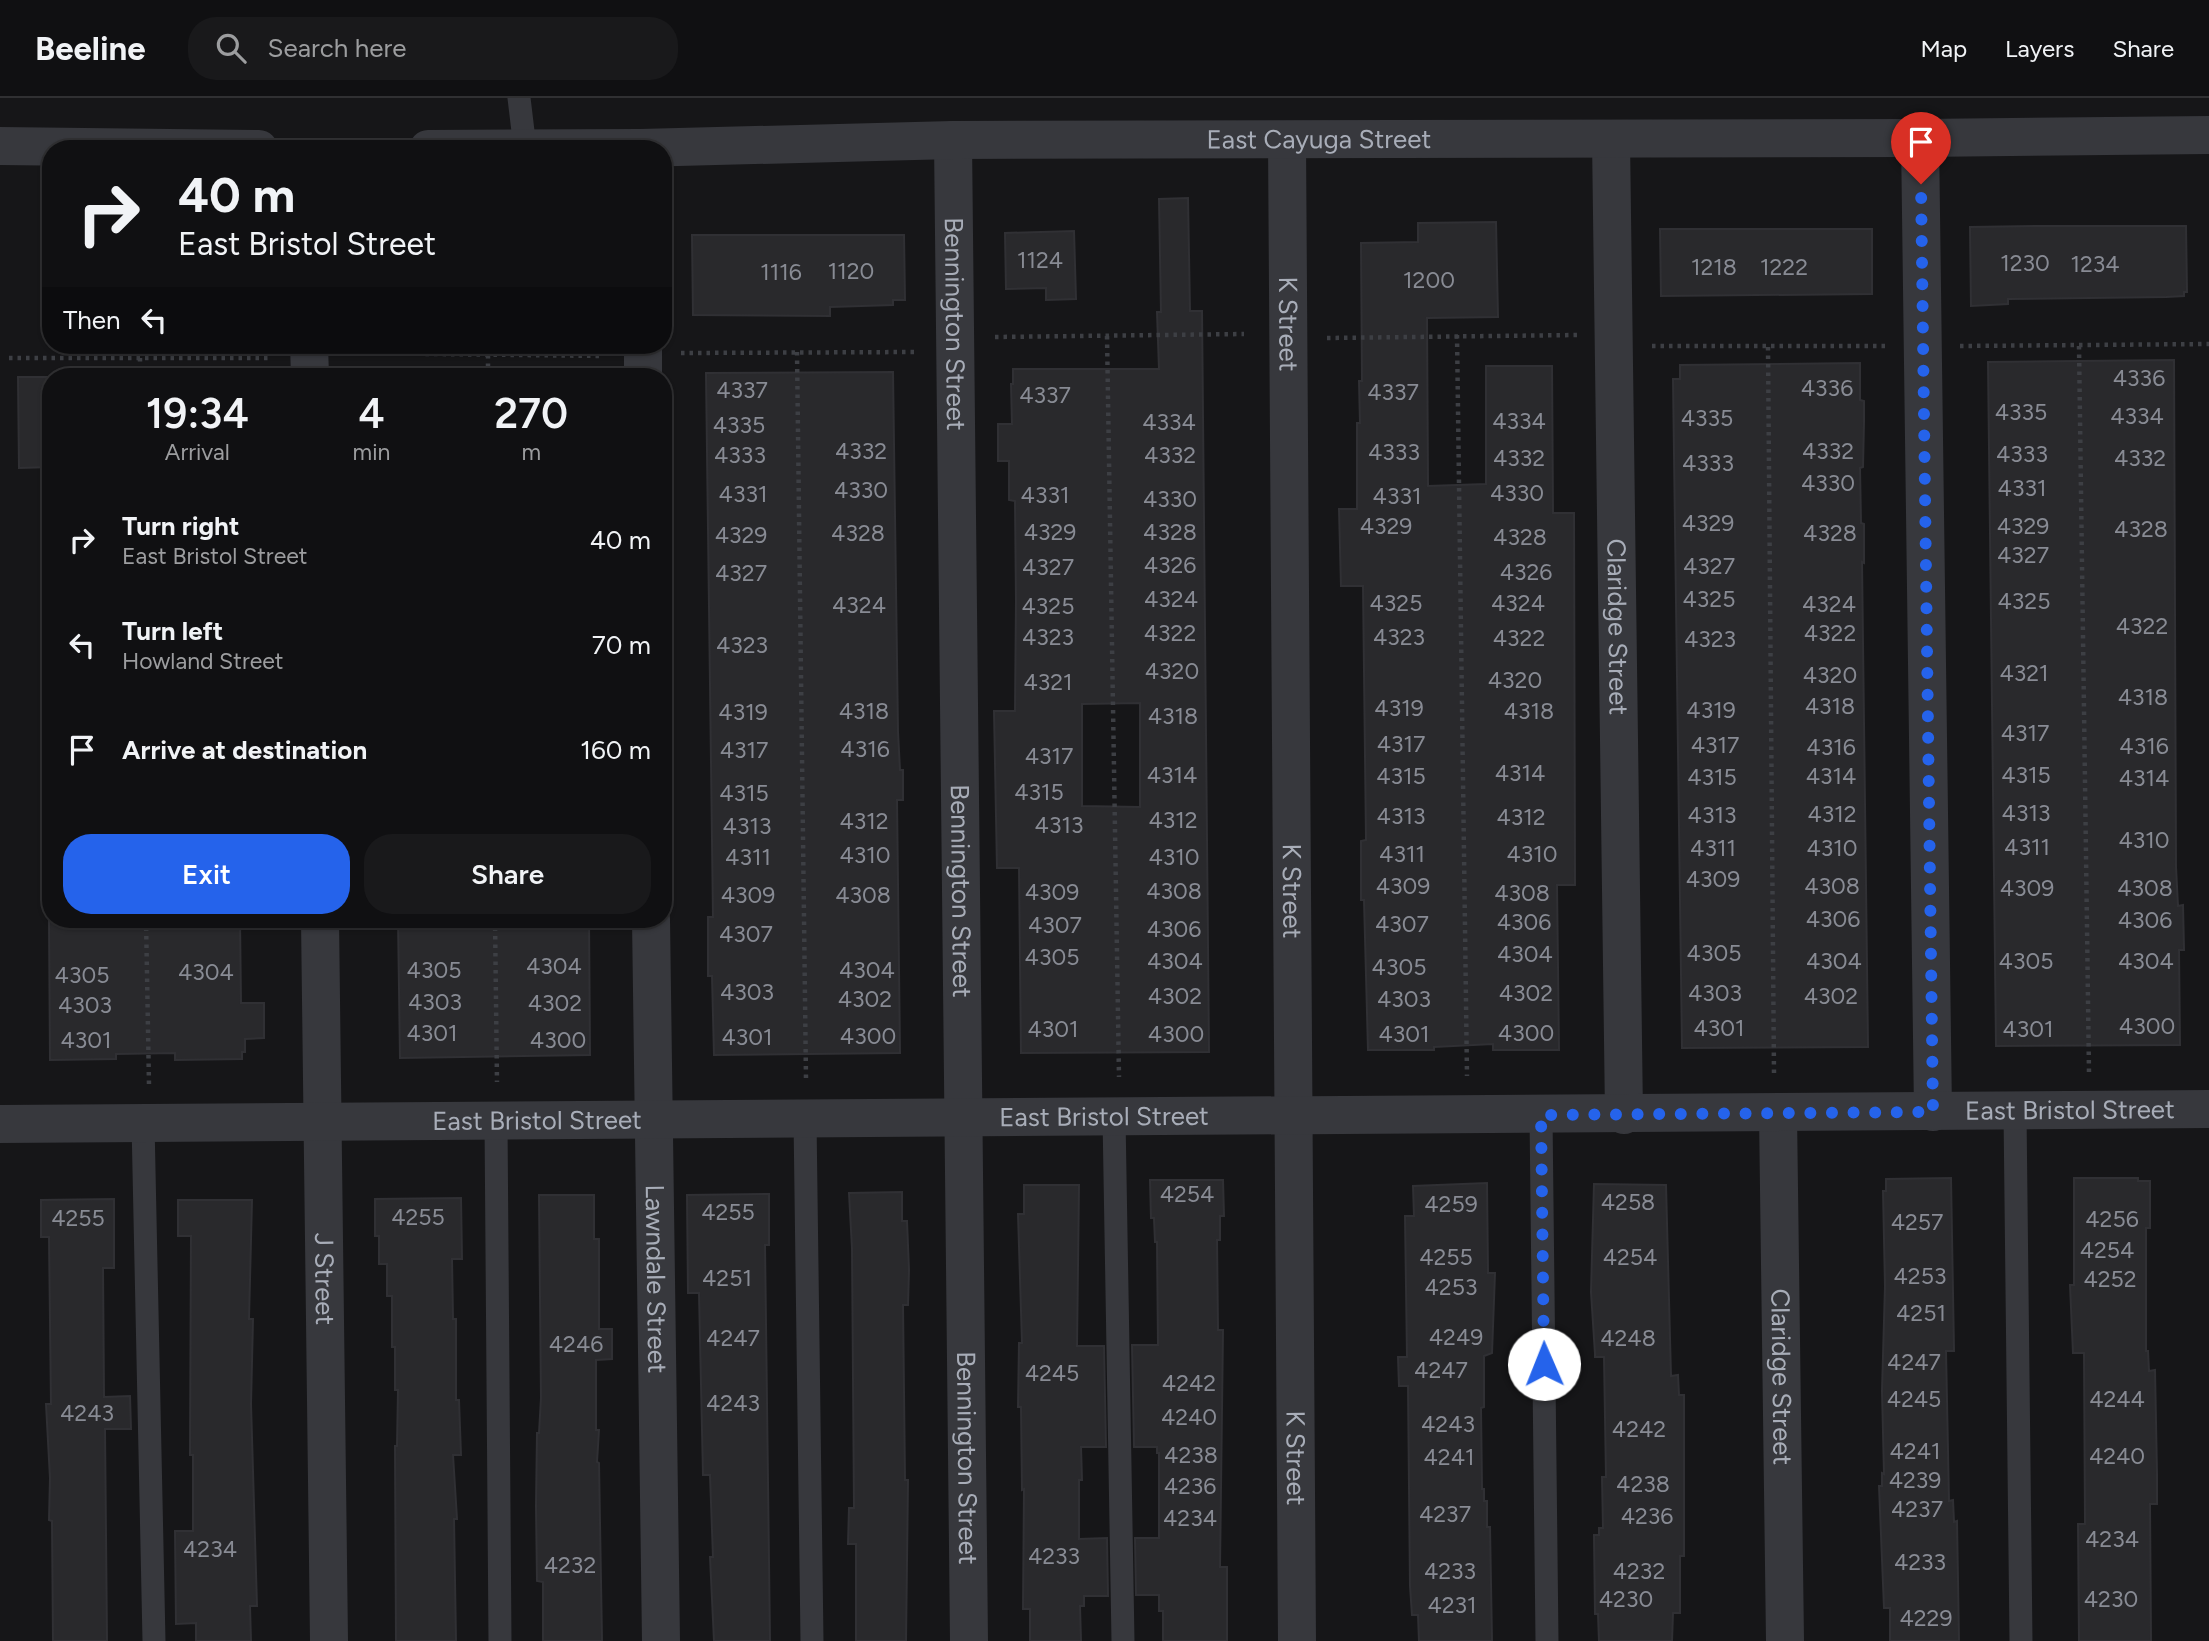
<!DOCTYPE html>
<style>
body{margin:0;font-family:Figtree,sans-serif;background:#19191b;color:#f1f3f6;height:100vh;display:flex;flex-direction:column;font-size:26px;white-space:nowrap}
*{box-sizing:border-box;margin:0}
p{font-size:23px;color:#9c9d9f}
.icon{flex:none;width:38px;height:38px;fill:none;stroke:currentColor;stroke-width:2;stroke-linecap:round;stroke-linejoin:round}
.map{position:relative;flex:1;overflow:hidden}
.sheet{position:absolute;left:42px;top:270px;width:630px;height:560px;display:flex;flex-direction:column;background:#101012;border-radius:28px;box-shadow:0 2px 5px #0004,0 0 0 2px #303032}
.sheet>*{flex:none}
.banner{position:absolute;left:42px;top:42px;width:630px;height:214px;border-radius:28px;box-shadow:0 2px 5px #0004,0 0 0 2px #303032;background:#101012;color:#f1f3f6;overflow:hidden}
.pin{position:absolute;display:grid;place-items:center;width:60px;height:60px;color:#fff;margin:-72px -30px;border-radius:50% 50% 50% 0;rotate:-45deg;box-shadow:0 0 7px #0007}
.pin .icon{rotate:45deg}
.me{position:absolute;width:77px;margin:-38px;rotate:359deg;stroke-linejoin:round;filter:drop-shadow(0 0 5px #0008)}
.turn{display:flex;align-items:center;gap:24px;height:147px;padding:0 21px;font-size:32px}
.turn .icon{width:91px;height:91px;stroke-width:2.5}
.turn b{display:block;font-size:49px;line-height:60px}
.then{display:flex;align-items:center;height:66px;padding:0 21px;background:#0003;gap:14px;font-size:26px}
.eta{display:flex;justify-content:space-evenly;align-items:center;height:119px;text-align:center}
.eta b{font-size:42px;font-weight:600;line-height:49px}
.primary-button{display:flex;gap:14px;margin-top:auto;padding:14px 21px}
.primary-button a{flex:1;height:80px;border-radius:28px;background:#2563eb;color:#fff;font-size:28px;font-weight:600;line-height:80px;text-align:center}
.primary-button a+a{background:#19191b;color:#f1f3f6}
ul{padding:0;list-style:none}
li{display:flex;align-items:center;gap:21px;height:105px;padding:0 21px}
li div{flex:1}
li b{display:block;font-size:26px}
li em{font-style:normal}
header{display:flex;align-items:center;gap:42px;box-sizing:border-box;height:98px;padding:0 35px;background:#101012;border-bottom:2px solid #303032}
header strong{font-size:33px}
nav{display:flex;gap:38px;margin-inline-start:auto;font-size:24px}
.search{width:490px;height:63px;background:#19191b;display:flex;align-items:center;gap:18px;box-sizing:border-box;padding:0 24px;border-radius:28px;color:#9c9d9f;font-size:26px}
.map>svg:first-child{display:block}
.building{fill:#29292c;stroke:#303034;stroke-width:2;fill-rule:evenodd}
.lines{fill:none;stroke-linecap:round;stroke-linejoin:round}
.path{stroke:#3d3f44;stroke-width:4.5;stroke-dasharray:3.5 5;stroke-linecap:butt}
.service{stroke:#37383d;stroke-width:23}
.minor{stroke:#37383d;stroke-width:38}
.route{stroke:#2563eb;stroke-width:12;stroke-dasharray:0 21.6}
.labels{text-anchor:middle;stroke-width:7;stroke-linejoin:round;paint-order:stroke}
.number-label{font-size:23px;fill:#888b94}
.street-label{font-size:26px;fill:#a8adb8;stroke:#111113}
</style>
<header>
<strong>Beeline</strong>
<div class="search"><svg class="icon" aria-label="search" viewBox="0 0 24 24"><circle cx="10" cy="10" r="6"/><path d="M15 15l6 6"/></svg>Search here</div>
<nav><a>Map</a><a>Layers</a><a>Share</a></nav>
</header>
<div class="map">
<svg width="2209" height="1543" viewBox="0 0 2209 1543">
<rect width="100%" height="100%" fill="#161618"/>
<g class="building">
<path d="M1188,100l2,113h12l7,741 -188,1 -2,-185h-22l-3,-157h21l1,-110 -1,-100 -6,-1v-39h-11v-37h14l-1,-40h2v-15h146l-2,-57h4l-2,-113zM1140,605v104l-58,-1v-102z"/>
<path d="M1496,124l2,95 -71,1 1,168 58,-2v-118h66l1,147h21l1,372h-18l2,165h-66v-6l-59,3v3h-66l-4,-150h-3v-59l5,-1 -3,-254h-22l-2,-77h18v-86h3l-1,-42h3l-1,-138 57,-1v-19z"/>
<path d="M2040,128h146l1,66h-3v4l-18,1 -158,2v5l-37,2 -1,-79z"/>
<path d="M1660,131h212v65l-211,2z"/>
<path d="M1074,133l2,68 -30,1v-12l-40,1 -1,-56z"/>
<path d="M692,137h212l1,65h-12v5l-63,2v9l-137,-1z"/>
<path d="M2174,262l2,507 2,39 5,-1 1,45h-5l1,95 -184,1 -8,-684z"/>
<path d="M1860,265v37l4,1v21l-1,45 -3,1 1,55 3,1v39l-2,-1 6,485 -186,1 -9,-669h7v-14z"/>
<path d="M893,274l5,360 2,38h3v30h-6l3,253 -186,2 -2,-79h-4v-59h5l-7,-544z"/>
<path d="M18,279h33v90l-32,1z"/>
<path d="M49,821h66v9l59,-2 1,-7h65l1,84h23v35l-19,1v13h-3v7l-67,1v-7l-59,1v5l-66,1z"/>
<path d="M398,821h191l1,136 -190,3z"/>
<path d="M1951,1080l3,173h-8l3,150 4,-1 1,22 3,-1 2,120h-69v-33h-6l-5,-122h3v-13l2,1 -2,-83 3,-105 -2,-95h3v-12z"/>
<path d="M2074,1080h64v3h12v47h-4v123h2l1,20 6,-1 2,104v30h-7l1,137h-72l-1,-117h7l-1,-171h-11l-3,-68h4z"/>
<path d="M1150,1082h73l1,36h-4v24h-3l1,90h5l-3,237h7v74h-64v-30h-4v-16h-23l-1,-57h24v-85h-2v-6h-23l-2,-102h26l-1,-103h-2l-1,-24h-3z"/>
<path d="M1487,1085l1,90h7l-3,80 -8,3v51l-3,1 1,81h2v12h3v26h3l2,114h-73l-1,-26h-6l-2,-29 -2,-200h-9l-1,-29h9l-2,-141h9l-1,-30z"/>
<path d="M1594,1086l72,1 5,191 7,-1 1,20h5v161h-4v57h-7l-1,28h-73l-1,-27h-3l-1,-79h5v-7h4l-1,-51h4l-2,-120h-9v-3l-4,-62z"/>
<path d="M1024,1087h55l-2,161h27l2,101h-25l1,33h-3v59l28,-1 1,58h-24v10h-4l1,35h-51v-32h-7l1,-120 -2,1 -1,-83h-3l1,-64h3l-4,-129h6z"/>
<path d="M902,1094v29h5l2,49 -1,35h-5l2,175h3l-2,161h-50v-97h-8l1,-36h5l-2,-260 -3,-55z"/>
<path d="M769,1096v51h-4l5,396h-56l-4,-84h3l-3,-82h-7l-4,-182h-11l-1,-98z"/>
<path d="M539,1097h55v44h5v90h13v30l-16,1v70h3l-2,32 2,1 3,178h-59v-59l-6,-1 -1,-75 1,-73h2l2,-35z"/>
<path d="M461,1100l1,61h-10l1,60h3v81h3l2,55h-8l4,64h-3l2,122h-60l-1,-195h2l1,-56h-3v-43h-3v-51h-5v-32h-8v-28h-4v-37z"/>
<path d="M114,1101v69h-11l1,129 26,-1 1,33h-26l2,212h-54l-1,-120 -3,-1 1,-42 -4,-74h5l-2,-167h-8v-37z"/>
<path d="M178,1102h74l-3,119h4l-2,85 6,202h-7l1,35h-55v-18l-20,1 -1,-93h18v-76h-3l1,-219h-13z"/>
</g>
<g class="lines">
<g class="path">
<path d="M1457,237l10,741"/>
<path d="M1107,238l12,741"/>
<path d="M995,239l249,-3"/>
<path d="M1327,240l250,-3"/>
<path d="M1652,248h233"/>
<path d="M1960,248l249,-2"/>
<path d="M2079,248l10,727"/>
<path d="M1768,249l6,727"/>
<path d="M797,254l9,727"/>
<path d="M349,255l254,3"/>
<path d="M681,255l237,-1"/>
<path d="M488,257v21"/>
<path d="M9,260h262"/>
<path d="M140,260v18"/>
<path d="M146,821l3,166"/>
<path d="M495,821l2,163"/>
</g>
<g class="service">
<path d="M519,0l6,50"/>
<path d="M2015,1014l6,529"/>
<path d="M1541,1017l6,526"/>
<path d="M1114,1019l9,524"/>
<path d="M805,1021l7,522"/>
<path d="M496,1023l4,520"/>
<path d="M143,1025l11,518"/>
</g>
<g class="minor">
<path d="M1920,40l13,974"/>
<path id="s1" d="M1611,41l13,976"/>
<path id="s2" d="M953,42l16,1501"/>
<path id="s3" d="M1287,42l10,1501"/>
<path d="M0,48l259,3"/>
<path id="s4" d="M428,51l212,-1 313,-8 967,-2 289,-3"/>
<path d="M309,247l1,31"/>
<path d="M643,247v31"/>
<path id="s5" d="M320,821l9,722"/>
<path id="s6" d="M651,821l10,722"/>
<path id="s7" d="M1778,1015l7,528"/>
<path id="s8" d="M0,1026l2209,-15"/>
</g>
</g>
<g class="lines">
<path class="route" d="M1544,1266l-3,-249 392,-3 -12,-928"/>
</g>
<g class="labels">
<g class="number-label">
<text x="1040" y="170">1124</text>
<text x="2025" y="173">1230</text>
<text x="2095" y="174">1234</text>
<text x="1714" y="177">1218</text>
<text x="1784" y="177">1222</text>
<text x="851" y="181">1120</text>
<text x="781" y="182">1116</text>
<text x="1429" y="190">1200</text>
<text x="2139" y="288">4336</text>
<text x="1827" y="298">4336</text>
<text x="742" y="300">4337</text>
<text x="1393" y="302">4337</text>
<text x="1045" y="305">4337</text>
<text x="2021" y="322">4335</text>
<text x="2137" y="326">4334</text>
<text x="1707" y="328">4335</text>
<text x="1519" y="331">4334</text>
<text x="1169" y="332">4334</text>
<text x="739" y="335">4335</text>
<text x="861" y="361">4332</text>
<text x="1828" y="361">4332</text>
<text x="1394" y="362">4333</text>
<text x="2022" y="364">4333</text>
<text x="740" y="365">4333</text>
<text x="1170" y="365">4332</text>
<text x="1519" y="368">4332</text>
<text x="2140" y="368">4332</text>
<text x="1708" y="373">4333</text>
<text x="1828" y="393">4330</text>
<text x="2022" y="398">4331</text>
<text x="861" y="400">4330</text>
<text x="1517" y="403">4330</text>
<text x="743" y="404">4331</text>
<text x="1045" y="405">4331</text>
<text x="1397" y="406">4331</text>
<text x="1170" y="409">4330</text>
<text x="1708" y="433">4329</text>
<text x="1386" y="436">4329</text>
<text x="2023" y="436">4329</text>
<text x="2141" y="439">4328</text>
<text x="1050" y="442">4329</text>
<text x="1170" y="442">4328</text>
<text x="858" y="443">4328</text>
<text x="1830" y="443">4328</text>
<text x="741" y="445">4329</text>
<text x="1520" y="447">4328</text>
<text x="2023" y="465">4327</text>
<text x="1170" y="475">4326</text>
<text x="1709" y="476">4327</text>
<text x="1048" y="477">4327</text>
<text x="1526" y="482">4326</text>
<text x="741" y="483">4327</text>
<text x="1171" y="509">4324</text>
<text x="1709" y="509">4325</text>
<text x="2024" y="511">4325</text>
<text x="1396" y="513">4325</text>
<text x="1518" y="513">4324</text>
<text x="1829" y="514">4324</text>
<text x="859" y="515">4324</text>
<text x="1048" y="516">4325</text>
<text x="2142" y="536">4322</text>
<text x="1170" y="543">4322</text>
<text x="1830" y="543">4322</text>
<text x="1048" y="547">4323</text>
<text x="1399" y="547">4323</text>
<text x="1519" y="548">4322</text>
<text x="1710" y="549">4323</text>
<text x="742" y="555">4323</text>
<text x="1172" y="581">4320</text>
<text x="2024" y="583">4321</text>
<text x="1830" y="585">4320</text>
<text x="1515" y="590">4320</text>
<text x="1048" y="592">4321</text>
<text x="2143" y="607">4318</text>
<text x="1830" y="616">4318</text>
<text x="1399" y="618">4319</text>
<text x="1711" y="620">4319</text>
<text x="864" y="621">4318</text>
<text x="1529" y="621">4318</text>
<text x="743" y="622">4319</text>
<text x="1173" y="626">4318</text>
<text x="2025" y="643">4317</text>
<text x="1401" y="654">4317</text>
<text x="1715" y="655">4317</text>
<text x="2144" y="656">4316</text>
<text x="1831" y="657">4316</text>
<text x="865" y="659">4316</text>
<text x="744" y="660">4317</text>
<text x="1049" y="666">4317</text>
<text x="1520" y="683">4314</text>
<text x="1172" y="685">4314</text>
<text x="2026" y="685">4315</text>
<text x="1401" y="686">4315</text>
<text x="1831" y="686">4314</text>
<text x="1712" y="687">4315</text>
<text x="2144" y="688">4314</text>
<text x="1039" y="702">4315</text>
<text x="744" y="703">4315</text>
<text x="2026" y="723">4313</text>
<text x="1832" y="724">4312</text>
<text x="1712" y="725">4313</text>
<text x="1401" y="726">4313</text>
<text x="1521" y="727">4312</text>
<text x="1173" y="730">4312</text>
<text x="864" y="731">4312</text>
<text x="1059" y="735">4313</text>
<text x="747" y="736">4313</text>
<text x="2144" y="750">4310</text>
<text x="2027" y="757">4311</text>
<text x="1713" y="758">4311</text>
<text x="1832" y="758">4310</text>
<text x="1402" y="764">4311</text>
<text x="1532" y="764">4310</text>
<text x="865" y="765">4310</text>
<text x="748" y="767">4311</text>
<text x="1174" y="767">4310</text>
<text x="1713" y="789">4309</text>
<text x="1403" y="796">4309</text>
<text x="1832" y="796">4308</text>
<text x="2027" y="798">4309</text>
<text x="2145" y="798">4308</text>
<text x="1174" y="801">4308</text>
<text x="1052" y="802">4309</text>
<text x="1522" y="803">4308</text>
<text x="748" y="805">4309</text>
<text x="863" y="805">4308</text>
<text x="1833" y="829">4306</text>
<text x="2145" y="830">4306</text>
<text x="1524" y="832">4306</text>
<text x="1402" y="834">4307</text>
<text x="1055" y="835">4307</text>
<text x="1174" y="839">4306</text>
<text x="746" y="844">4307</text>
<text x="1714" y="863">4305</text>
<text x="1525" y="864">4304</text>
<text x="1052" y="867">4305</text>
<text x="1175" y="871">4304</text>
<text x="1834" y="871">4304</text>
<text x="2026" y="871">4305</text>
<text x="2146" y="871">4304</text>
<text x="554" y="876">4304</text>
<text x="1399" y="877">4305</text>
<text x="434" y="880">4305</text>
<text x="867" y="880">4304</text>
<text x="206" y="882">4304</text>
<text x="82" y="885">4305</text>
<text x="747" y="902">4303</text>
<text x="1526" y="903">4302</text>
<text x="1715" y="903">4303</text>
<text x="1175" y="906">4302</text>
<text x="1831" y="906">4302</text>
<text x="865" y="909">4302</text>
<text x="1404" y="909">4303</text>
<text x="435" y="912">4303</text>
<text x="555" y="913">4302</text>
<text x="85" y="915">4303</text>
<text x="2147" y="936">4300</text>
<text x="1719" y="938">4301</text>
<text x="1053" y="939">4301</text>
<text x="2028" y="939">4301</text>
<text x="432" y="943">4301</text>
<text x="1526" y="943">4300</text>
<text x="1176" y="944">4300</text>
<text x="1404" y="944">4301</text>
<text x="868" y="946">4300</text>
<text x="747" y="947">4301</text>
<text x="86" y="950">4301</text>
<text x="558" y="950">4300</text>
<text x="1187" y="1104">4254</text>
<text x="1628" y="1112">4258</text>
<text x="1451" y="1114">4259</text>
<text x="728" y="1122">4255</text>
<text x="418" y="1127">4255</text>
<text x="78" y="1128">4255</text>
<text x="2112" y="1129">4256</text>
<text x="1917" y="1132">4257</text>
<text x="2107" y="1160">4254</text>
<text x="1446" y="1167">4255</text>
<text x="1630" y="1167">4254</text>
<text x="1920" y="1186">4253</text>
<text x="727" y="1188">4251</text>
<text x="2110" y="1189">4252</text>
<text x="1451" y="1197">4253</text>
<text x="1921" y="1223">4251</text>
<text x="1456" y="1247">4249</text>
<text x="733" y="1248">4247</text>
<text x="1628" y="1248">4248</text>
<text x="576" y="1254">4246</text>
<text x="1914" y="1272">4247</text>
<text x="1441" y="1280">4247</text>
<text x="1052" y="1283">4245</text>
<text x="1189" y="1293">4242</text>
<text x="1914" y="1309">4245</text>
<text x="2117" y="1309">4244</text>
<text x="733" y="1313">4243</text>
<text x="87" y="1323">4243</text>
<text x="1189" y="1327">4240</text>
<text x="1448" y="1334">4243</text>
<text x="1639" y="1339">4242</text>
<text x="1915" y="1361">4241</text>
<text x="1191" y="1365">4238</text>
<text x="2117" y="1366">4240</text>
<text x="1449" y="1367">4241</text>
<text x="1915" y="1390">4239</text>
<text x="1643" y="1394">4238</text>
<text x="1190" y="1396">4236</text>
<text x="1917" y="1419">4237</text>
<text x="1445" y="1424">4237</text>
<text x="1647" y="1426">4236</text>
<text x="1190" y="1428">4234</text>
<text x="2112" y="1449">4234</text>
<text x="210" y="1459">4234</text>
<text x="1054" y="1466">4233</text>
<text x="1920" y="1472">4233</text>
<text x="570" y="1475">4232</text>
<text x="1450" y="1481">4233</text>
<text x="1639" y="1481">4232</text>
<text x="1626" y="1509">4230</text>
<text x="2111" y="1509">4230</text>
<text x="1452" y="1515">4231</text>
<text x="1926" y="1528">4229</text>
</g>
<g class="street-label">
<text dy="9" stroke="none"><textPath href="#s4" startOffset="891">East Cayuga Street</textPath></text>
<text dy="9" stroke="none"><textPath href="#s3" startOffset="184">K Street</textPath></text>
<text dy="9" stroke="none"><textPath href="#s2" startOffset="184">Bennington Street</textPath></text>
<text dy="9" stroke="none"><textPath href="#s1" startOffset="488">Claridge Street</textPath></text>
<text dy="9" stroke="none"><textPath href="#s2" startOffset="751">Bennington Street</textPath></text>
<text dy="9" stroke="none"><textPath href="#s3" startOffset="751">K Street</textPath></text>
<text dy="9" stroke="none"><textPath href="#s8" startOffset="2070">East Bristol Street</textPath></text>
<text dy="9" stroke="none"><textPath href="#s8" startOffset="1104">East Bristol Street</textPath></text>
<text dy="9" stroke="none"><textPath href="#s8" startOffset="537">East Bristol Street</textPath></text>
<text dy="9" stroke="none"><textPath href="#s5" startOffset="360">J Street</textPath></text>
<text dy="9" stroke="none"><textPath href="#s6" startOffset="360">Lawndale Street</textPath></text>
<text dy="9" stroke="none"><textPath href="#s7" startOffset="264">Claridge Street</textPath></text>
<text dy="9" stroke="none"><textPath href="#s2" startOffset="1318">Bennington Street</textPath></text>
<text dy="9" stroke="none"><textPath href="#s3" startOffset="1318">K Street</textPath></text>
</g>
</g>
</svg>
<div class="pin" style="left:1921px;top:86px;background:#d93025"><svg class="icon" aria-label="arrive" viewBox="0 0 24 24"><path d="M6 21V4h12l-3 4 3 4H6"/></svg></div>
<svg class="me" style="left:1544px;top:1266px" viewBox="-20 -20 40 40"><circle r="19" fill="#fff"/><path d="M0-13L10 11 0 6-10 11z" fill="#2563eb"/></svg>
<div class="banner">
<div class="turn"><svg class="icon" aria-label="right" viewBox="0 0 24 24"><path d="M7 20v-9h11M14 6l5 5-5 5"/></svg><div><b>40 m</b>East Bristol Street</div></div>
<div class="then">Then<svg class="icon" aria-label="left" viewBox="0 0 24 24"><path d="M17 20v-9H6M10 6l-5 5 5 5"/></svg></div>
</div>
<section class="sheet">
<div class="eta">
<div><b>19:34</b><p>Arrival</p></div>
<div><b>4</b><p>min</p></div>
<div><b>270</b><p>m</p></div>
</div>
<ul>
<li><svg class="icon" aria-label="right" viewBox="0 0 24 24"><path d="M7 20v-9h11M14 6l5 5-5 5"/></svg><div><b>Turn right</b><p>East Bristol Street</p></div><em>40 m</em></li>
<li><svg class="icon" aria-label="left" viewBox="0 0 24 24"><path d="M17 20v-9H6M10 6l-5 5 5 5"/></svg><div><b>Turn left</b><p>Howland Street</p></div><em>70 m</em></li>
<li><svg class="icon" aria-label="arrive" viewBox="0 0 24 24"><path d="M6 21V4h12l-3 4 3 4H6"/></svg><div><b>Arrive at destination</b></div><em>160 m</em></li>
</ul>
<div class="primary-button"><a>Exit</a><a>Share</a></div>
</section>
</div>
